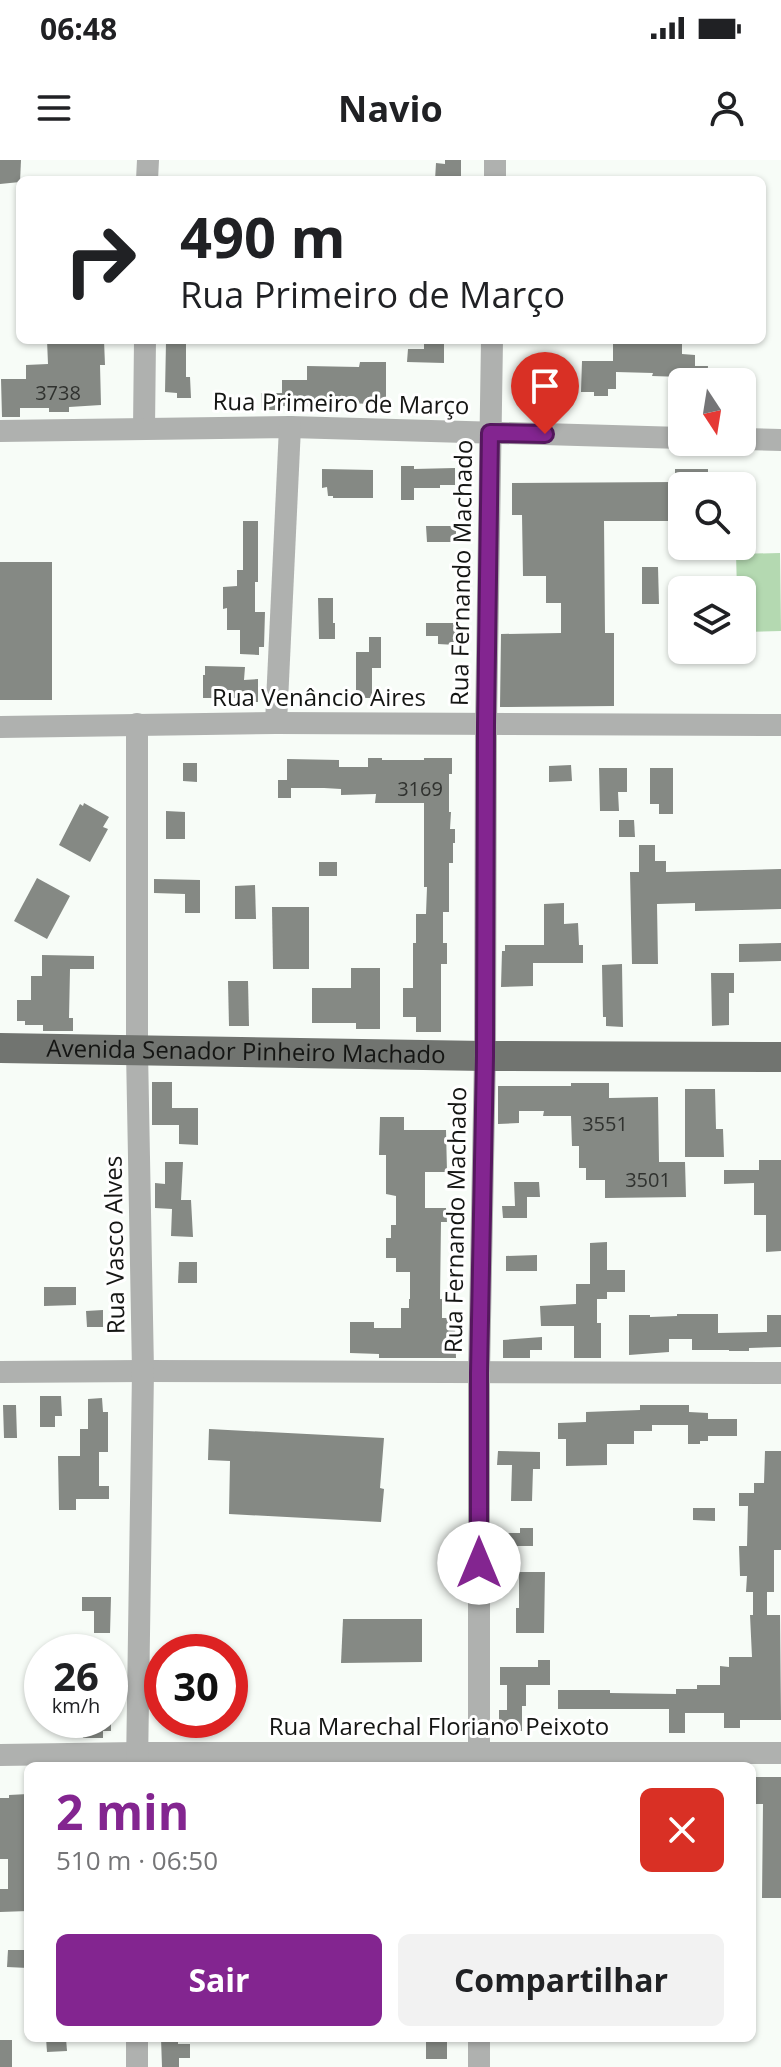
<!DOCTYPE html>
<html lang="pt">
<meta charset="utf-8">
<style>
body{margin:0;font-family:"Open Sans",sans-serif;background:#f2f2f2;color:#202124;height:100vh;display:flex;flex-direction:column;font-size:30px;white-space:nowrap}
*{box-sizing:border-box;margin:0}
p{font-size:26px;color:#757577}
.icon{flex:none;width:44px;height:44px;fill:none;stroke:currentColor;stroke-width:2;stroke-linecap:round;stroke-linejoin:round}
.map{position:relative;flex:1;overflow:hidden}
.drawer{position:absolute;left:24px;top:1602px;width:732px;height:280px;display:flex;flex-direction:column;background:#fff;border-radius:12px;box-shadow:0 2px 6px #0004}
.drawer>*{flex:none}
.top-card{position:absolute;left:16px;top:16px;width:750px;height:168px;border-radius:12px;box-shadow:0 2px 6px #0004;background:#fff;color:#202124;overflow:hidden}
.needle{width:52px;rotate:168deg}
.controls{position:absolute;left:668px;top:208px;display:grid;gap:16px}
.controls a{display:grid;place-items:center;width:88px;height:88px;border-radius:12px;background:#fff;box-shadow:0 2px 6px #0004;font-size:40px}
.speed{position:absolute;left:24px;top:1474px;display:flex;gap:16px;font-size:40px;font-weight:700;text-align:center}
.speed>*{display:grid;place-content:center;width:104px;height:104px;border-radius:50%;background:#fff;box-shadow:0 2px 6px #0004;line-height:1}
.speed small{font-size:20px;font-weight:400}
.speed .limit{border:12px solid #d22;background:#fff;color:#111}
.pin{position:absolute;display:grid;place-items:center;width:68px;height:68px;color:#fff;margin:-82px -34px;border-radius:50% 50% 50% 0;rotate:-45deg;box-shadow:0 0 8px #0007}
.pin .icon{rotate:45deg}
.me{position:absolute;width:88px;margin:-44px;rotate:0deg;stroke-linejoin:round;filter:drop-shadow(0 0 6px #0008)}
.turn{display:flex;align-items:center;gap:28px;height:168px;padding:0 32px;font-size:36px}
.turn .icon{width:104px;height:104px;stroke-width:2.5}
.turn b{display:block;font-size:56px;line-height:68px}
.round{display:grid;place-items:center;flex:none;width:84px;height:84px;border-radius:12px;background:#f2f2f2}
.head{display:flex;align-items:center;justify-content:space-between;height:136px;padding:0 32px}
h1{font-size:48px;font-weight:700;line-height:60px;color:#832590}
.button{display:flex;gap:16px;margin-top:auto;padding:16px 32px}
.button a{flex:1;height:92px;border-radius:12px;background:#832590;color:#fff;font-size:32px;font-weight:700;line-height:92px;text-align:center}
.button a+a{background:#f2f2f2;color:#202124}
.status{display:flex;justify-content:space-between;align-items:center;height:56px;padding:0 40px;background:#fff;direction:ltr}
.status svg{height:22px;fill:currentColor}
header{display:flex;justify-content:space-between;align-items:center;height:104px;padding:0 32px;background:#fff;font-size:36px;font-weight:700}
.map>svg:first-child{display:block}
.green{fill:#b4d9b1}
.building{fill:#858984}
.lines{fill:none;stroke-linecap:round;stroke-linejoin:round}
.minor{stroke:#afb1af;stroke-width:22}
.major{stroke:#717470;stroke-width:30}
.route-casing{stroke:#55185e;stroke-width:20}
.route{stroke:#832590;stroke-width:14}
.labels{text-anchor:middle;stroke-width:6;stroke-linejoin:round;paint-order:stroke}
.number-label{font-size:20px;fill:#30322f}
.street-label{font-size:24px;fill:#141513;stroke:#fff}
</style>
<div class="status"><b>06:48</b><svg viewBox="0 0 49 12"><path d="M0 12V9h3v3zM5 12V6h3v6zM10 12V3h3v9zM15 12V0h3v12zM26 1h20v11H26zM47 4h2v5h-2z"/></svg></div>
<header><svg class="icon" aria-label="menu" viewBox="0 0 24 24"><path d="M4 6h16M4 12h16M4 18h16"/></svg>Navio<svg class="icon" aria-label="person" viewBox="0 0 24 24"><circle cx="12" cy="8" r="4"/><path d="M4 21q1-7 8-7t8 7"/></svg></header>
<div class="map">
<svg width="781" height="1907" viewBox="0 0 781 1907">
<rect width="100%" height="100%" fill="#f7fcf7"/>
<path class="green" d="M780,393l1,78 -39,1v-42h-5l-1,-36z"/>
<g class="building">
<path d="M0,0h21l-1,22 -20,2z"/>
<path d="M445,0h16v20h-26l1,-17 9,1z"/>
<path d="M47,180h57l1,25h-5l1,40 -32,2v5h-20v-4h-29v9h-18l-1,-38h25v-14l22,-1z"/>
<path d="M424,180h20v23l-37,-1 1,-13h16z"/>
<path d="M613,180h69v14l13,1v11h13l-1,16h-25v-5l-30,-1 1,-3 -37,-1v17h-8v7h-14v-4h-13l1,-31h31z"/>
<path d="M166,182h20v35h4l1,21h-14v-5l-12,-1z"/>
<path d="M360,202h26v42l-60,-1v4l-45,-1v4h-20v-17h21v-13h25v-14l52,1z"/>
<path d="M401,306h13v3l41,-1v17h-15v3h-26v12h-13z"/>
<path d="M322,309l51,1v28h-40v-2h-5l-1,-9 -5,1z"/>
<path d="M675,309h33v17h-26v35h-78l1,112h9v73l-114,1 1,-73 60,-1v-30h-15v-27h-23l-1,-61h-10v-32l163,-1z"/>
<path d="M243,361h15v61h-3v30h10l-1,35h-5v8l-19,-1v-24h-13v-22l-4,1v-22l14,-1v-16h6z"/>
<path d="M426,366h30v16h-29z"/>
<rect x="0" y="402" width="52" height="138"/>
<path d="M642,407h16l1,37h-17z"/>
<path d="M318,438h15v25h2v16h-16z"/>
<path d="M426,463h31l-1,22 -18,-1v-8h-12z"/>
<path d="M369,477h12v31h-9v30h-16v-46h13z"/>
<path d="M689,490h17v12l-17,1z"/>
<path d="M205,506l40,1 -1,13 14,-1v23h-13v-4h-42v-23h2z"/>
<path d="M368,598h14v2h42v-2h28v16h-3v38h2l-1,17h5v14h-2v20h-4v49h-6v31h4v21h-6v68h-25v-15h-13v-29h10v-45h3v-29h10l1,-27h-3v-84h-49l1,-9 -35,1v-6l-17,-1h-33v10h-13v-18h9v-21l52,1v7h29z"/>
<path d="M183,603h14v19l-14,-1z"/>
<path d="M571,605l1,16 -23,1v-16z"/>
<path d="M599,608h28v24h-9l1,19h-19z"/>
<path d="M650,608h23v46h-14v-10h-9z"/>
<path d="M84,643l25,14 -6,10 5,2 -18,33 -31,-17 21,-41 3,2z"/>
<path d="M166,651l19,1v27h-19z"/>
<path d="M619,660h15l1,17h-16z"/>
<path d="M639,685h16v16h11v11l115,-3v40l-86,2v-8l-38,1 1,60h-26l-2,-92h9z"/>
<rect x="319" y="702" width="18" height="14"/>
<path d="M37,718l33,18 -23,43 -33,-18z"/>
<path d="M154,719l46,1v33h-15v-19l-31,-1z"/>
<path d="M255,725l1,34h-21v-33z"/>
<path d="M564,743v21l14,-1 1,22h4v18h-50v23l-32,1 1,-36h3v-6h39v-41z"/>
<path d="M272,747h37v62h-36z"/>
<path d="M781,783v18l-42,1v-18z"/>
<path d="M42,795l52,1v13h-24l-1,49h4v13h-30v-6h-18v-4h-8v-21h14v-24h11z"/>
<path d="M622,804l1,63 -17,-1v-9h-3l-1,-52z"/>
<path d="M351,808h29v61h-24v-6h-44v-35h39z"/>
<path d="M711,813h23v20h-5v32l-17,1z"/>
<path d="M228,821h20l1,45h-20z"/>
<path d="M152,922h20v26h26v37l-19,-1v-19h-27z"/>
<path d="M571,923h38v15l49,-1 1,65h26l1,35 -81,1v-18h-19v-12h-7v-22h-7l-1,-30h-28l1,-5h-25v12l-21,1v-38h73z"/>
<path d="M685,929h30l1,40h7l1,28h-39z"/>
<path d="M380,957h24v13h42l1,42h-22v36h21l1,14h-6l-1,77h2v19h9v9h4l1,31h-77v-4l-29,-1v-31h24v6h27v-20h8v-9h1v-27h-14v-14h-10v-20h5v-13h5v-29l-10,-2v-39h-7z"/>
<path d="M759,1000h22v91l-15,1v-37h-12v-32l-30,1v-14h35z"/>
<path d="M165,1002h18l-2,38h10l2,37 -22,-1 1,-27 -17,-1v-25l10,1z"/>
<path d="M514,1022h25l1,15h-13v21h-24l-1,-12h13z"/>
<path d="M607,1082v28h18v22h-18v7h-10v24h4v35h-27v-32h-33l-1,-20 36,-2v-20h14v-41z"/>
<path d="M537,1095v16h-31v-15z"/>
<path d="M179,1102h18v21h-19z"/>
<path d="M44,1127h32v18l-32,1z"/>
<path d="M103,1150v17h-16l-1,-16z"/>
<path d="M677,1154h41v19l49,-1v-17h14v32l-32,1v3h-20v-1h-37v-11h-23v13l-40,3v-40h21v2l27,-1z"/>
<path d="M542,1177v13h-12v8h-27v-18z"/>
<path d="M40,1236h21l1,20h-7v11h-15z"/>
<path d="M102,1238l1,14h5v40h-9v34h10v13h-33v11h-17l-1,-54h22v-27h8v-30z"/>
<path d="M3,1245h13l1,33h-13z"/>
<path d="M640,1245h49v7l19,1v6h29v17h-29v5h-8v3h-12v-19h-36v6h-18v13h-27v21l-41,1v-27h-8v-16l28,-1v-10l54,-2z"/>
<path d="M209,1269l175,9 -4,50 4,1 -3,33 -152,-8 1,-53 -22,-1z"/>
<path d="M498,1291l42,1v17h-7l-1,32h-21l1,-36h-15z"/>
<path d="M765,1291h16v99h-7v42h-7v23h13l1,105h-41v8h-16v-15h-39v20h-16v-24h-111v-19h52v3l66,1v-5h21v-4h23v-19l9,1v-10h23l-2,-42h3v-23h-7l1,-16h-7l-1,-30h8l1,-40h-9v-13h15v-10h10z"/>
<path d="M693,1348h22v13l-22,-1z"/>
<path d="M520,1368h13v18h-26v-13h13z"/>
<path d="M519,1412h26l-1,61h-28v-25h3z"/>
<path d="M82,1437h29l-1,36h-16v-22h-12z"/>
<path d="M343,1459h79v43l-81,1z"/>
<path d="M538,1500h12v25h-24v21h-4v25h-3v2h-20v-23h8v-25h-7v-18h38z"/>
<path d="M71,1560h40v11h-8v7h-20v-6h-12z"/>
<path d="M752,1617h29v121h-19l1,-94h-7v-3h-4z"/>
<path d="M28,1634v117l-28,1v-23h8v-30h-8v-61h9v-3z"/>
<path d="M8,1790h19l1,18 -21,-1z"/>
<path d="M46,1878h20l1,13 -20,1z"/>
<path d="M161,1878h17v6h12v14h-11v9h-17z"/>
<rect x="426" y="1878" width="21" height="21"/>
<rect x="0" y="1880" width="12" height="27"/>
</g>
<g class="lines">
<g class="minor">
<path d="M147,20l1,-20"/>
<path d="M495,20v-20"/>
<path d="M144,268l1,-88"/>
<path d="M0,271l290,-4 392,11"/>
<path d="M742,279l39,1"/>
<path d="M276,563l14,-296"/>
<path d="M0,567l276,-4 505,2"/>
<path d="M0,1212l143,-1 638,2"/>
<path d="M0,1595l137,-2h644"/>
<path d="M137,1606l6,-395 -6,-320v-327"/>
<path d="M479,1606v-393l6,-317 1,-331 6,-385"/>
<path d="M479,1878v29"/>
<path d="M137,1907v-29"/>
</g>
<path class="major" id="s1" d="M0,888l485,8 296,1"/>
</g>
<g class="lines">
<g class="route-casing">
<path id="route" d="M479,1403v-190l6,-317 1,-331 4,-292 55,1"/>
</g>
<use href="#route" class="route"/>
</g>
<g class="labels">
<g class="number-label">
<text x="58" y="240">3738</text>
<text x="420" y="636">3169</text>
<text x="605" y="971">3551</text>
<text x="648" y="1027">3501</text>
</g>
<g class="street-label">
<text transform="translate(341 244) rotate(1)" y="8">Rua Primeiro de Março</text>
<text transform="translate(462 413) rotate(-89)" y="8">Rua Fernando Machado</text>
<text x="319" y="546">Rua Venâncio Aires</text>
<text dy="8" stroke="none"><textPath href="#s1" startOffset="246">Avenida Senador Pinheiro Machado</textPath></text>
<text transform="translate(456 1060) rotate(-89)" y="8">Rua Fernando Machado</text>
<text transform="translate(115 1085) rotate(-91)" y="8">Rua Vasco Alves</text>
<text x="439" y="1575">Rua Marechal Floriano Peixoto</text>
</g>
</g>
</svg>
<div class="controls">
<a><svg class="needle" viewBox="-14 -14 28 28"><path d="M0-13l5 13h-10z" fill="#e53935"/><path d="M0 13l5-13h-10z" fill="#757577"/></svg></a>
<a><svg class="icon" aria-label="search" viewBox="0 0 24 24"><circle cx="10" cy="10" r="6"/><path d="M15 15l6 6"/></svg></a>
<a><svg class="icon" aria-label="layers" viewBox="0 0 24 24"><path d="M12 4l9 5-9 5-9-5zM3 14l9 5 9-5"/></svg></a>
</div>
<div class="speed"><div>26<small>km/h</small></div><div class="limit">30</div></div>
<div class="pin" style="left:545px;top:274px;background:#d93025"><svg class="icon" aria-label="arrive" viewBox="0 0 24 24"><path d="M6 21V4h12l-3 4 3 4H6"/></svg></div>
<svg class="me" style="left:479px;top:1403px" viewBox="-20 -20 40 40"><circle r="19" fill="#fff"/><path d="M0-13L10 11 0 6-10 11z" fill="#832590"/></svg>
<div class="top-card">
<div class="turn"><svg class="icon" aria-label="right" viewBox="0 0 24 24"><path d="M7 20v-9h11M14 6l5 5-5 5"/></svg><div><b>490 m</b>Rua Primeiro de Março</div></div>
</div>
<section class="drawer">
<div class="head"><div><h1>2 min</h1><p>510 m · 06:50</p></div><a class="round" style="background:#d93025;color:#fff"><svg class="icon" aria-label="close" viewBox="0 0 24 24"><path d="M6 6l12 12M18 6L6 18"/></svg></a></div>
<div class="button"><a>Sair</a><a>Compartilhar</a></div>
</section>
</div>
